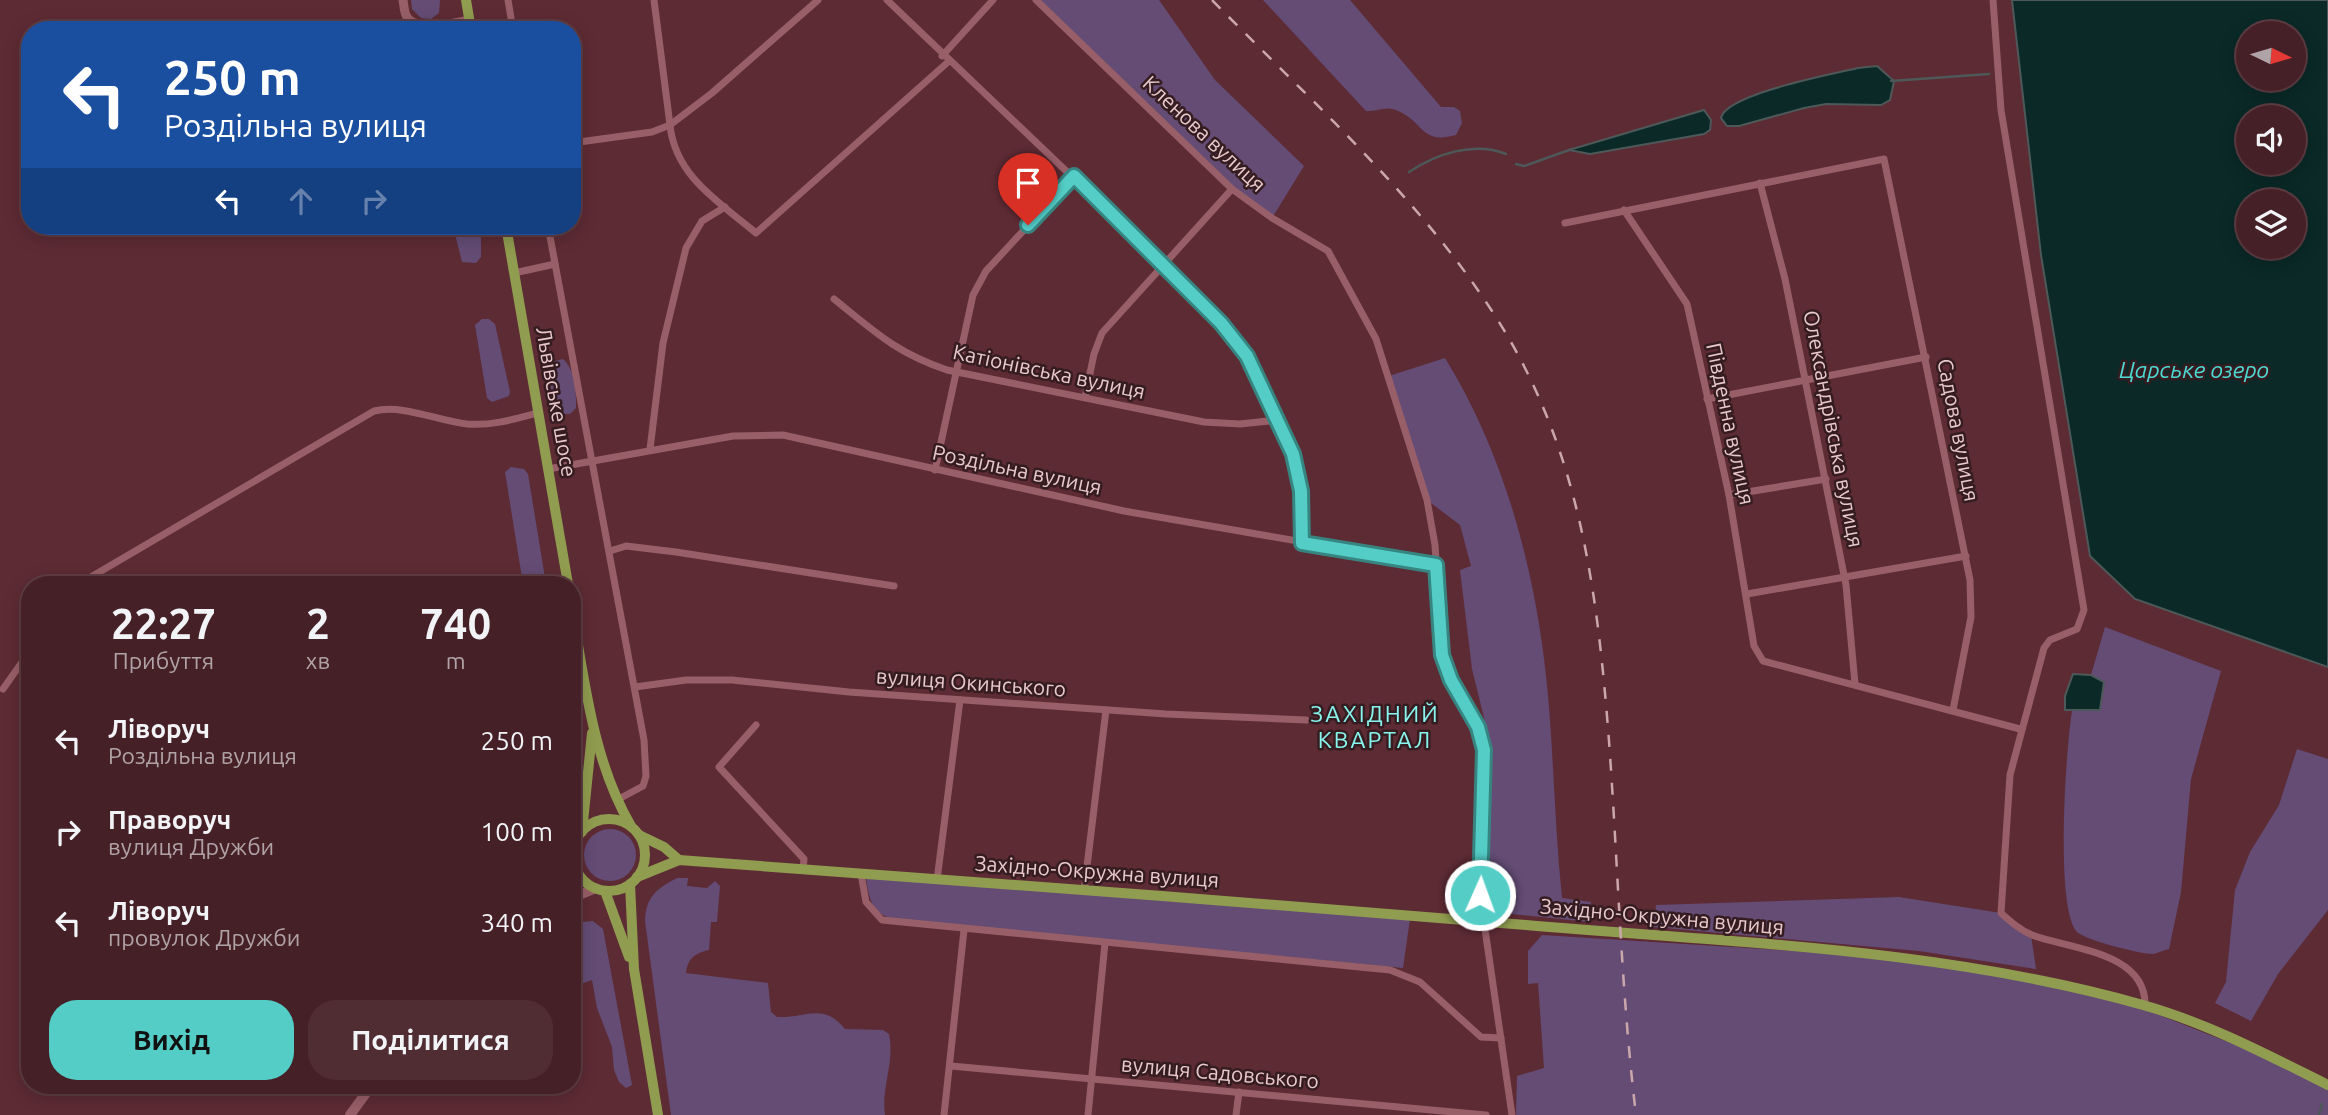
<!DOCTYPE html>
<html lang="uk">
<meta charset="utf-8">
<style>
body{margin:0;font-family:Ubuntu,sans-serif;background:#502d33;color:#f1f3f6;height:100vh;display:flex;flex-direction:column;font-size:26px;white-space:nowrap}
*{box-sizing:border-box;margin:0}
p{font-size:23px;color:#b0a3a7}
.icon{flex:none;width:38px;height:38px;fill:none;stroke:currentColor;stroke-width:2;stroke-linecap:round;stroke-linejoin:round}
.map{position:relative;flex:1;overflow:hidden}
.drawer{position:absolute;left:21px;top:576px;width:560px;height:518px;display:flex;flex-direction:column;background:#462027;border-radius:28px;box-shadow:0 4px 18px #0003,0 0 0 2px #5e3e44}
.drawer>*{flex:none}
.banner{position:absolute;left:21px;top:21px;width:560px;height:214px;border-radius:28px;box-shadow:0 4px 18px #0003,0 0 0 2px #5e3e44;background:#1a4fa0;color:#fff;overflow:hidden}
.needle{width:46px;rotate:95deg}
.tools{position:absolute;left:2236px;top:21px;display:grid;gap:14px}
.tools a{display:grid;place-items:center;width:70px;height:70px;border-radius:50%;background:#462027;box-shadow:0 4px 18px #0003,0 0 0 2px #5e3e44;font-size:35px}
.pin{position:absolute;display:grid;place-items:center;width:60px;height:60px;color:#fff;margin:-72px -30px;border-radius:50% 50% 50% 0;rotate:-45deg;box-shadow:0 0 7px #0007}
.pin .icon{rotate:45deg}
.me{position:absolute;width:77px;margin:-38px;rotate:2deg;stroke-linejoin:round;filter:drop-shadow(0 0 5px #0008)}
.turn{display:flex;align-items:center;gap:24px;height:147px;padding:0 28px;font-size:32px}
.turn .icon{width:91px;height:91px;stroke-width:2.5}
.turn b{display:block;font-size:49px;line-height:60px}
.lanes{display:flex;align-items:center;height:66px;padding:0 28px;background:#0003;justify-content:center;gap:35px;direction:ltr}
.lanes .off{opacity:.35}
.eta{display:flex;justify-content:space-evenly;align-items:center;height:119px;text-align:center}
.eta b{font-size:42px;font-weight:600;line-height:49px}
.cta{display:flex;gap:14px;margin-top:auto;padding:14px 28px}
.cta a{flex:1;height:80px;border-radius:28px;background:#54cdc7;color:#111;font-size:28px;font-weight:600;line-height:80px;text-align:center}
.cta a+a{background:#502d33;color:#f1f3f6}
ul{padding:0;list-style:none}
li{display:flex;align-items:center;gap:21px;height:91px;padding:0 28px}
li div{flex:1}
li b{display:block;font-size:26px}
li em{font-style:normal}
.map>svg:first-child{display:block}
.green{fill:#644c75}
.water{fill:#0a2927;stroke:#4d5958;stroke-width:2;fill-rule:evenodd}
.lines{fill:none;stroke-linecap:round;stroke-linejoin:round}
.stream{stroke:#4d5958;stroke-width:2.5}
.minor{stroke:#985f68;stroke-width:7}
.tertiary{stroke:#985f68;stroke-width:9}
.secondary{stroke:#985f68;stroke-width:10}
.primary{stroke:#909c4f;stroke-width:10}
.rail{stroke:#cba7ab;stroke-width:2.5;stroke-dasharray:12 12;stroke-linecap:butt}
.route-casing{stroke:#378581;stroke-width:18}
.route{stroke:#54cdc7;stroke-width:12}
.labels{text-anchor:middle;stroke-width:5;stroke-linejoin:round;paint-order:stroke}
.street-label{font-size:21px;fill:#e9c9cc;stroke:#341c20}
.water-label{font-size:23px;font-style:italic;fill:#4cdad2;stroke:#341c20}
.neighbourhood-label{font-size:23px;letter-spacing:2px;fill:#89f4ed;stroke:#341c20}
</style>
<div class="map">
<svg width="2328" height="1115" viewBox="0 0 2328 1115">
<rect width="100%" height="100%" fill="#5d2b34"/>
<g class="green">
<path d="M411,0h29l-1,13 -8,6 -10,-1 -9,-9z"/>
<path d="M1036,0h123l56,80 89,86 -32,52 -40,-29z"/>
<path d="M1263,0h87l91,107h13l6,4 2,12 -6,12c-35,10 -32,-13 -58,-24 -13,-6 -20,1 -32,0z"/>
<path d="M453,226h28v31l-5,6 -14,-1z"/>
<path d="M482,319h7l6,5 15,68 -1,4 -17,6 -5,-4 -12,-73z"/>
<path d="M1445,358c62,100 93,223 103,338 6,68 7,135 14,202l29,4 -1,20 -88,-9 -14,-18 3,-149 -19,-77 -12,-99 11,-4 -11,-41 -33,-25 -38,-124z"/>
<path d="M563,359c13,12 13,33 13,49l-6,6h-10c-7,-16 -16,-38 -5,-53z"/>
<path d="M511,467l13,2 4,5 18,110h-23l-18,-112z"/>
<path d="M2105,627l116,44 -30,108 -10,113 -12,57c-5,1 -11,4 -16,5 -12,0 -70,-14 -77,-23 -21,-28 -10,-183 -4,-220l28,-2 4,-27 -13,-7z"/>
<path d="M2297,749l31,10v151l-50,64 -27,47 -36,-18 11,-21 9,-92 15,-38 29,-47z"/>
<circle cx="610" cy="855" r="26"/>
<path d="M677,878h11l-1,8 20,2 8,-7 5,5 -3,36h-6l-2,28c-14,3 -21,8 -23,23l82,10 3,29 6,5c30,1 46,-15 68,12l38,1 6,4c6,29 -8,53 -4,81h-214l-26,-194c1,-24 11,-32 32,-43z"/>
<path d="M866,878l544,41 -7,49 -509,-49c-22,-5 -25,-20 -28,-41z"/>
<path d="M1899,897l102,16 30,22 5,34 -117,-18 -265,-24 2,-22z"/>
<path d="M593,921l10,8 29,156 -6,3 -7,-6 -5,-12 -2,-23 -15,-39 -5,-28 -20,7v-15l9,-11 -9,-24v-14z"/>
<path d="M1542,935l299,19 149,18 154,37 104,41 80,39v26h-812l1,-39 27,-8 -6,-85 -10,1v-33z"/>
</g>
<g class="water">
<path d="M2012,0h316v667l-193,-68 -45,-43 -49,-301zM2249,33h45v46h-45zM2294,117v46h-45v-46zM2249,201h45v46h-45z"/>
<path d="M1877,66l17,15 -4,19 -9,5 -55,-1 -22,4 -65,18h-12l-6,-8c5,-24 112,-44 137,-50z"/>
<path d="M1704,110l7,10 -1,10 -6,4 -114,20 -21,-4z"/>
<path d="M2073,674l18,1 13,7 -4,28h-35v-14z"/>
</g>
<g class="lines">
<g class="stream">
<path d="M1891,81l98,-7"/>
<path d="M1516,164l8,2 48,-17"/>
<path d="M1409,172c27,-18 65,-31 97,-18"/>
<path d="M2319,1115l3,-11"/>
</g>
<g class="minor">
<path d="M508,0l5,30"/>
<path d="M818,0l-106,93 -42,32c5,51 49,77 86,108l192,-171"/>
<path d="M887,0l265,253 69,70 26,33 50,113 5,74"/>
<path d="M1036,0l196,189 40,29 56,33 48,88 51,161 8,45 7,110 9,25 27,47 6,23 -4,145 32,220"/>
<path d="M1993,0l8,110 83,500 -7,19 -27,11 -6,8 -34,127 -9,138c10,9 19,17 31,22 38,14 114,17 113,70"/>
<path d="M942,56l51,-56"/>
<path d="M572,143l80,-11 18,-7 -16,-125"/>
<path d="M1760,183l25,96 61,306 9,99"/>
<path d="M1624,210l63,94 42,191 25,151 9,15 257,68"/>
<path d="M1565,223l319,-64 86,421 1,37 -18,93"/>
<path d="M548,226l96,514 2,36 -3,10 -26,14"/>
<path d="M514,273l41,-9"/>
<path d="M834,299c41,33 61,53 113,71l257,52 36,2 38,-4"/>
<path d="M1085,397l9,-43 8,-21 130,-144"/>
<path d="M1707,399l219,-42"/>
<path d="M650,449l13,-106 23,-95 16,-27 23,-14"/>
<path d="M548,469l185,-33 50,-1 341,76 312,54"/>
<path d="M935,470l38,-175 13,-24 88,-95"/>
<path d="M1729,495l97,-16"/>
<path d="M610,551l16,-5 50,6 218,34"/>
<path d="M79,584l295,-173c29,-7 64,10 93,13 25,2 48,-5 71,-11"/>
<path d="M1747,594l219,-38"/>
<path d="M635,687l51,-7h46l117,12 317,22 140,6"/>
<path d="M3,689l27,-38"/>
<path d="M756,725l-37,42 85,92 -1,11"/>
<path d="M861,874l5,28 16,18 508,50 30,12 61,55 20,1"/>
<path d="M937,880l23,-180"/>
<path d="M1084,891l22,-181"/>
<path d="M951,1066l535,49"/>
<path d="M944,1115l20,-185"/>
<path d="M1088,1115l17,-172"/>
<path d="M1236,1115l3,-23"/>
</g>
<path class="tertiary" d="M403,0c1,5 1,13 4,17 8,14 50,6 63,3"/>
<g class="secondary">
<path d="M572,844l4,-2"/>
<path d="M572,898l24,-10"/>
<path d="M350,1115l22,-30"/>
</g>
<g class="primary">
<path d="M466,0l5,30"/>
<path d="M506,226l62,358"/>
<path d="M572,610c13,73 21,151 59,216"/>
<circle cx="609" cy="855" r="36"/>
<path d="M582,832l10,-99"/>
<path d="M639,835l25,12 15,13"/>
<path d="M637,877l42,-17c282,21 565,41 847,65 207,18 416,23 617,80 64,18 125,50 185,80"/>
<path d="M630,884l4,85 24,146"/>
<path d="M605,891l24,66"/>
</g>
<path class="rail" d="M1212,0c97,99 204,194 280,311 87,133 105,275 117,430 9,124 12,250 27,374"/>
</g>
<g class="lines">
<g class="route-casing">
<path id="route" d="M1028,225l46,-49 147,147 26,33 46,98 8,37 1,52 134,22 6,90 9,25 27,47 6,23 -4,145"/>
</g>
<use href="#route" class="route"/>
</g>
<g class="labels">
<g class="street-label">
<text transform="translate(1204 134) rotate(43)" y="7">Кленова вулиця</text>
<text transform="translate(1049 372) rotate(12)" y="7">Катіонівська вулиця</text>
<text transform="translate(556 402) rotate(80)" y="7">Львівське шосе</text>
<text transform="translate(1730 424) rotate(78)" y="7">Південна вулиця</text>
<text transform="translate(1833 429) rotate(79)" y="7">Олександрівська вулиця</text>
<text transform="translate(1958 430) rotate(79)" y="7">Садова вулиця</text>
<text transform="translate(1017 470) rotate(12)" y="7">Роздільна вулиця</text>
<text transform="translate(971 683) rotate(4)" y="7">вулиця Окинського</text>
<text transform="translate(1097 872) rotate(4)" y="7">Західно-Окружна вулиця</text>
<text transform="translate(1662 917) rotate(5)" y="7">Західно-Окружна вулиця</text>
<text transform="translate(1220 1073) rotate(5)" y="7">вулиця Садовського</text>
</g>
<g class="water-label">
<text x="2194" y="378">Царське озеро</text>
</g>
<g class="neighbourhood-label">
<text x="1375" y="722">ЗАХІДНИЙ<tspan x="1375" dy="26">КВАРТАЛ</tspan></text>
</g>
</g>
</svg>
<div class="tools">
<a><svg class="needle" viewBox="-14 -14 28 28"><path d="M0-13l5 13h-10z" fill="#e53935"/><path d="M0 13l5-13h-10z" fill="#b0a3a7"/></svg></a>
<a><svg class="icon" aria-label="sound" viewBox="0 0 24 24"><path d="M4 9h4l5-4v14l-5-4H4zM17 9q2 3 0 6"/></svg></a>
<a><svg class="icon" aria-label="layers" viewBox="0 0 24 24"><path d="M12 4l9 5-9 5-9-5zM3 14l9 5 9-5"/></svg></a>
</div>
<div class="pin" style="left:1028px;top:225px;background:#d93025"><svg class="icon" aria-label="arrive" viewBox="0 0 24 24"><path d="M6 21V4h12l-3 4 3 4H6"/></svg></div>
<svg class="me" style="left:1480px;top:895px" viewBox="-20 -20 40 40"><circle r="17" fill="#54cdc7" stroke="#fff" stroke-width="3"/><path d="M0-11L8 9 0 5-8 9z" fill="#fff"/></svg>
<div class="banner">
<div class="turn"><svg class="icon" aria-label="left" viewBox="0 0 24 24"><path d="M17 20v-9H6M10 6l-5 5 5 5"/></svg><div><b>250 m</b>Роздільна вулиця</div></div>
<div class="lanes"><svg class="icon" aria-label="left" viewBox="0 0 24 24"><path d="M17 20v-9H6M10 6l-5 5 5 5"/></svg><svg class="icon off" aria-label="ahead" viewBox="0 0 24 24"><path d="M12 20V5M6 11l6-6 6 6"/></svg><svg class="icon off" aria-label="right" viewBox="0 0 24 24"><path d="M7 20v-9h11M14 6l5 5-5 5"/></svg></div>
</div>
<section class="drawer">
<div class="eta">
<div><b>22:27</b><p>Прибуття</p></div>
<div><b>2</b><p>хв</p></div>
<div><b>740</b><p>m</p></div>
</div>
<ul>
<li><svg class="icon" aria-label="left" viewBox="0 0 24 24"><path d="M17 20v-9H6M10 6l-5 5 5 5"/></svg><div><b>Ліворуч</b><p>Роздільна вулиця</p></div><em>250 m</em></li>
<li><svg class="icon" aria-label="right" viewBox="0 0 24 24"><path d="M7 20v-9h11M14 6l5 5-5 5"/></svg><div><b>Праворуч</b><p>вулиця Дружби</p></div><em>100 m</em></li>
<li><svg class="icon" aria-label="left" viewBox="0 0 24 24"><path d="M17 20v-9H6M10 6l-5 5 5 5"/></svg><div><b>Ліворуч</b><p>провулок Дружби</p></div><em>340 m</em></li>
</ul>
<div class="cta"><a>Вихід</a><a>Поділитися</a></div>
</section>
</div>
